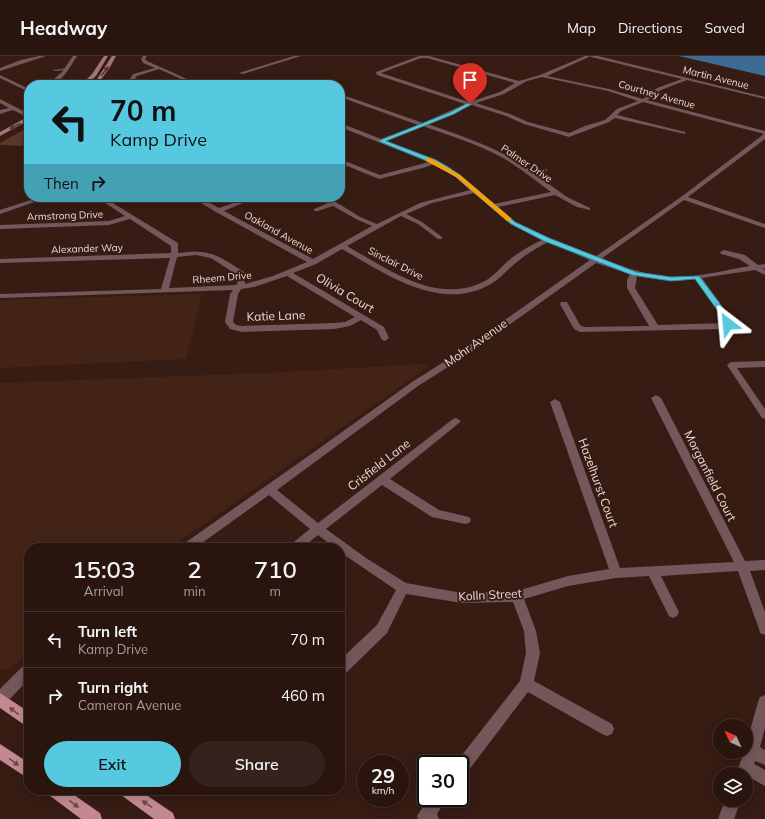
<!DOCTYPE html>
<style>
body{margin:0;font-family:Mulish,sans-serif;background:#35221c;color:#f1f3f6;height:100vh;display:flex;flex-direction:column;font-size:15px;white-space:nowrap}
*{box-sizing:border-box;margin:0}
p{font-size:13px;color:#a59f9e}
.icon{flex:none;width:22px;height:22px;fill:none;stroke:currentColor;stroke-width:2;stroke-linecap:round;stroke-linejoin:round}
.map{position:relative;flex:1;overflow:hidden}
.sheet{position:absolute;left:24px;top:487px;width:321px;height:252px;display:flex;flex-direction:column;background:#29150e;border-radius:16px;box-shadow:0 2px 10px #0003,0 0 0 1px #45342e}
.sheet>*{flex:none}
.top-card{position:absolute;left:24px;top:24px;width:321px;height:122px;border-radius:16px;box-shadow:0 2px 10px #0003,0 0 0 1px #45342e;background:#56c9e0;color:#111;overflow:hidden}
.needle{width:26px;rotate:314deg}
.controls{position:absolute;left:713px;top:663px;display:grid;gap:8px}
.controls a{display:grid;place-items:center;width:40px;height:40px;border-radius:50%;background:#29150e;box-shadow:0 2px 10px #0003,0 0 0 1px #45342e;font-size:20px}
.speed{position:absolute;left:357px;top:699px;display:flex;gap:8px;font-size:20px;font-weight:700;text-align:center}
.speed>*{display:grid;place-content:center;width:52px;height:52px;border-radius:50%;background:#29150e;box-shadow:0 2px 10px #0003,0 0 0 1px #45342e;line-height:1}
.speed small{font-size:10px;font-weight:400}
.speed .limit{border:2px solid #111;border-radius:6px;background:#fff;color:#111}
.pin{position:absolute;display:grid;place-items:center;width:34px;height:34px;color:#fff;margin:-41px -17px;border-radius:50% 50% 50% 0;rotate:-45deg;box-shadow:0 0 4px #0007}
.pin .icon{rotate:45deg}
.me{position:absolute;width:44px;margin:-22px;rotate:331deg;stroke-linejoin:round;filter:drop-shadow(0 0 3px #0008)}
.turn{display:flex;align-items:center;gap:14px;height:84px;padding:0 20px;font-size:18px}
.turn .icon{width:52px;height:52px;stroke-width:2.5}
.turn b{display:block;font-size:28px;line-height:34px}
.then{display:flex;align-items:center;height:38px;padding:0 20px;background:#0003;gap:8px;font-size:15px}
.eta{display:flex;justify-content:space-evenly;align-items:center;height:68px;text-align:center}
.eta b{font-size:24px;font-weight:600;line-height:28px}
.primary-button{display:flex;gap:8px;margin-top:auto;padding:8px 20px}
.primary-button a{flex:1;height:46px;border-radius:24px;background:#56c9e0;color:#111;font-size:16px;font-weight:600;line-height:46px;text-align:center}
.primary-button a+a{background:#35221c;color:#f1f3f6}
ul{padding:0;list-style:none}
li{display:flex;align-items:center;gap:12px;height:56px;padding:0 20px;border-top:1px solid #45342e}
li div{flex:1}
li b{display:block;font-size:15px}
li em{font-style:normal}
header{display:flex;align-items:center;gap:24px;box-sizing:border-box;height:56px;padding:0 20px;background:#29150e;border-bottom:1px solid #45342e}
header strong{font-size:19px}
nav{display:flex;gap:22px;margin-inline-start:auto;font-size:14px}
.map>svg:first-child{display:block}
.built{fill:#442317}
.green{fill:#5d3627}
.water{fill:#3d6b94}
.lines{fill:none;stroke-linecap:round;stroke-linejoin:round}
.minor{fill:#73575b;fill-rule:evenodd}
.tertiary{fill:#73575b;fill-rule:evenodd}
.secondary{fill:#a0747a;fill-rule:evenodd}
.primary{fill:#c28992;fill-rule:evenodd}
.oneway{fill:#563632}
.oneway2{fill:#6f4846}
.route{fill:#56c9e0;stroke:#388392}
.slow{fill:#f59e0b}
.labels{text-anchor:middle;stroke-width:4;stroke-linejoin:round;paint-order:stroke}
.far-street-label{font-size:10px;fill:#eddad4;stroke:#371c13}
.street-label{font-size:12px;fill:#eddad4;stroke:#371c13}
</style>
<header>
<strong>Headway</strong>
<nav><a>Map</a><a>Directions</a><a>Saved</a></nav>
</header>
<div class="map">
<svg width="765" height="763" viewBox="0 0 765 763">
<rect width="100%" height="100%" fill="#371c13"/>
<g class="built">
<path d="M202,238l-16,65 -186,9v-68z"/>
<path d="M423,308l5,3 -258,181h-141v106l-17,13 -12,4v-288l265,-10z"/>
</g>
<path class="green" d="M29,71v19l-29,-1v-2z"/>
<path class="water" d="M679,0h86v20z"/>
<g class="lines">
<g class="minor">
<path d="M39,0h7l-46,15v-3l21,-8z"/>
<path d="M143,0h4l-2,3 2,2 40,18 -12,6h-6l12,-6 -22,-10 -22,7 -7,9h-4l7,-11 22,-6 -12,-5 -2,-4z"/>
<path d="M294,0h7l-58,18 -4,-1z"/>
<path d="M419,0h10l90,25 21,-6 45,-19h13l167,41v2l-78,-19 -26,10 -14,10 118,31v8l-77,58 77,27v4l-81,-28 -83,59c23,8 45,16 69,18 26,1 55,-7 80,-11l-11,-7 -18,-5 -1,-2 4,-2 21,5 13,10 7,-1v4h-2l2,2v5l-10,-5 -53,8 31,43 -2,5 -7,3 -144,3 -6,-3 -14,-25 1,-2h6l13,23 4,2 65,-1 -22,-38v-8l3,-6 -34,-11 -132,94 -46,29 -141,104 41,33 135,-104 3,-1 5,3 -2,2 -69,56 49,31 30,7 2,3 -2,3 -4,1 -33,-7 -50,-32 -56,44 40,29 40,25 56,10 55,-2 51,-15 41,-7 -59,-167 5,-3 5,3 60,166 114,-6 -83,-164 5,-3 5,3 84,163 20,-1v10l-15,1 15,41v23l-5,-2 -1,-4 -21,-58 -77,5 18,36 -2,4 -4,2 -4,-2 -20,-40 -33,2 -48,8 -44,13 12,32 4,22 -6,28 78,43 2,5 -2,5 -5,2 -5,-2 -74,-42 -63,83 -5,2v-13h-5l65,-83 6,-28 -2,-22 -11,-29 -51,1 -56,-9 -19,39 -42,41 -5,1v-15l37,-35 19,-35 -56,-38v-4h-5l-17,-13 -16,13h-14l2,-3 20,-16 -41,-34 -74,53h-15l2,-3 118,-83 112,-80 46,-29 132,-93 -42,-18c-11,6 -22,12 -31,20 -9,7 -16,16 -26,22 -51,29 -105,-10 -149,-35l-26,15 -23,9 91,54 5,11 -4,3 -3,-1 -5,-10 -16,-10 -11,6 -16,3 -92,3 -12,-3 -5,-7 5,-28 3,-4 -233,8v-4l161,-5 9,-31 -170,5v-4l171,-6v-7l-41,-27 -21,6 -109,4v-4l109,-4 16,-5 -29,-19h7l75,46v10c33,-4 39,2 66,19l1,12 28,-8 34,-14 -91,-50 -25,-15h8l20,11 20,-7h4v2l-19,8 89,48 59,-33 -16,-7 -23,-13 -15,5h-4v-2l14,-6 -8,-6h8l32,20 17,7 43,-21 50,-13 -14,-13 -22,-13 -11,4 -44,11 -39,-16v-4l40,16 49,-13 -89,-35v-4l41,16 37,-14 -78,-28v-3l83,29 42,-19 -88,-29 -1,-3zM591,0v1l91,22 -25,9 -14,11 -34,-10 -62,-13zM421,2h6l88,25 -15,9 -31,10 -88,-29zM542,21l66,14 30,10 -21,8 -12,11 -20,6 -16,7 -41,-11 -18,-8 -34,-11 28,-9 23,-13zM643,46l121,32 -83,63 -86,60 -68,-28 -12,-7 -17,-15 57,-12 22,12 13,3v-2l-23,-11 -32,-23 12,-3v-2l-16,2c-31,-23 -67,-34 -103,-47l44,-19 34,11 18,8 45,13 40,-15 6,-4 70,16v-2l-68,-17 4,-4zM423,70c27,10 55,18 80,32 17,10 32,22 48,34l-57,12 -34,-29 -24,-14 -50,-20zM474,137l37,31 31,16c-10,5 -20,10 -29,17 -10,7 -17,18 -28,24 -48,25 -97,-12 -138,-35l54,-30 17,8 20,15h4v-2l-20,-15 -16,-8 26,-11zM196,199l15,3 26,17 1,7 -2,3 -67,3 8,-31zM287,220l68,41 -10,5 -11,1 -92,3 -6,-1 -3,-3 5,-28 3,-5 13,-2zM637,220l34,5 24,-2 30,42 -1,2 -66,2 -23,-37z"/>
<path d="M68,12l-2,2 -11,1 -2,-1z"/>
<path d="M0,19l29,14v3l-29,-14z"/>
<path d="M0,43l29,15v4l-16,-8 -13,4v-4l9,-2 -9,-5z"/>
<path d="M40,141h9l-49,17v-4z"/>
<path d="M765,305v6l-28,1 28,41v10l-3,-1 -35,-53 4,-3z"/>
<path d="M29,608v15l-24,25 -5,2v-17l24,-24z"/>
<path d="M765,639v33l-5,19 5,3v15l-10,-4 -1,3 11,6v16l-16,-9 -3,3v-6h-10l8,-22h2v-7l12,-43 2,-5z"/>
<path d="M429,742h18l-10,16 2,5h-21l-1,-3z"/>
<path d="M725,744h16l-7,19h-16z"/>
</g>
<path class="tertiary" d="M73,0h4c-7,11 -16,29 -30,29l15,-13z"/>
<g class="secondary">
<path d="M104,0h4l-12,20 -10,9h-5l11,-11z"/>
<path d="M112,0h4l-7,13 -10,13h-4z"/>
<path d="M29,60v4l-29,16v-4z"/>
</g>
<g class="primary">
<path d="M0,637l29,19v16l-29,-20z"/>
<path d="M0,688l29,19v16l-29,-19z"/>
<path d="M46,734h21l33,23 2,6h-21l-32,-24z"/>
<path d="M118,734h21l34,23 2,6h-21l-33,-24z"/>
</g>
</g>
<defs><path id="oneway-solid" d="M-6-.8H1V-3.2L6.5 0L1 3.2V.8H-6Z"/></defs>
<g class="oneway">
<use href="#oneway-solid" transform="translate(105 15) rotate(-52)"/>
<use href="#oneway-solid" transform="translate(15 70) rotate(152)"/>
</g>
<g class="oneway2">
<use href="#oneway-solid" transform="translate(14 655) rotate(-143)"/>
<use href="#oneway-solid" transform="translate(14 706) rotate(36)"/>
<use href="#oneway-solid" transform="translate(74 748) rotate(36)"/>
<use href="#oneway-solid" transform="translate(147 748) rotate(-145)"/>
</g>
<path class="route" d="M468,47l4,1 -18,10 -68,27 50,19 12,7 12,8 55,47 34,16 87,34 35,5 28,-1 34,45 -2,4h-6v-4l-30,-42 -24,2 -39,-6 -88,-34 -33,-17 -55,-47 -11,-7 -13,-7 -54,-22 73,-29z"/>
<path class="slow" d="M426,102h4l30,17 51,43v3h-4l-51,-44 -30,-16z"/>
<g class="labels">
<g class="far-street-label">
<text transform="translate(716 21) rotate(14)" y="4">Martin Avenue</text>
<text transform="translate(657 38) rotate(16)" y="4">Courtney Avenue</text>
<text transform="translate(527 107) rotate(34)" y="4">Palmer Drive</text>
<text transform="translate(65 159) rotate(-2)" y="4">Armstrong Drive</text>
<text transform="translate(279 176) rotate(29)" y="4">Oakland Avenue</text>
<text transform="translate(87 192) rotate(-2)" y="4">Alexander Way</text>
<text transform="translate(396 207) rotate(27)" y="4">Sinclair Drive</text>
<text transform="translate(222 221) rotate(-5)" y="4">Rheem Drive</text>
</g>
<g class="street-label">
<text transform="translate(345 237) rotate(31)" y="4">Olivia Court</text>
<text transform="translate(276 260) rotate(-2)" y="4">Katie Lane</text>
<text transform="translate(476 287) rotate(-35)" y="4">Mohr Avenue</text>
<text transform="translate(379 409) rotate(-38)" y="4">Crisfield Lane</text>
<text transform="translate(710 420) rotate(63)" y="4">Morganfield Court</text>
<text transform="translate(598 427) rotate(70)" y="4">Hazelhurst Court</text>
<text transform="translate(490 539) rotate(-3)" y="4">Kolln Street</text>
</g>
</g>
</svg>
<div class="controls">
<a><svg class="needle" viewBox="-14 -14 28 28"><path d="M0-13l5 13h-10z" fill="#e53935"/><path d="M0 13l5-13h-10z" fill="#a59f9e"/></svg></a>
<a><svg class="icon" aria-label="layers" viewBox="0 0 24 24"><path d="M12 4l9 5-9 5-9-5zM3 14l9 5 9-5"/></svg></a>
</div>
<div class="speed"><div>29<small>km/h</small></div><div class="limit">30</div></div>
<div class="pin" style="left:470px;top:48px;background:#d93025"><svg class="icon" aria-label="arrive" viewBox="0 0 24 24"><path d="M6 21V4h12l-3 4 3 4H6"/></svg></div>
<svg class="me" style="left:728px;top:268px" viewBox="-20 -20 40 40"><path d="M0-17L14 15 0 8-14 15z" fill="#56c9e0" stroke="#fff" stroke-width="4"/></svg>
<div class="top-card">
<div class="turn"><svg class="icon" aria-label="left" viewBox="0 0 24 24"><path d="M17 20v-9H6M10 6l-5 5 5 5"/></svg><div><b>70 m</b>Kamp Drive</div></div>
<div class="then">Then<svg class="icon" aria-label="right" viewBox="0 0 24 24"><path d="M7 20v-9h11M14 6l5 5-5 5"/></svg></div>
</div>
<section class="sheet">
<div class="eta">
<div><b>15:03</b><p>Arrival</p></div>
<div><b>2</b><p>min</p></div>
<div><b>710</b><p>m</p></div>
</div>
<ul>
<li><svg class="icon" aria-label="left" viewBox="0 0 24 24"><path d="M17 20v-9H6M10 6l-5 5 5 5"/></svg><div><b>Turn left</b><p>Kamp Drive</p></div><em>70 m</em></li>
<li><svg class="icon" aria-label="right" viewBox="0 0 24 24"><path d="M7 20v-9h11M14 6l5 5-5 5"/></svg><div><b>Turn right</b><p>Cameron Avenue</p></div><em>460 m</em></li>
</ul>
<div class="primary-button"><a>Exit</a><a>Share</a></div>
</section>
</div>
